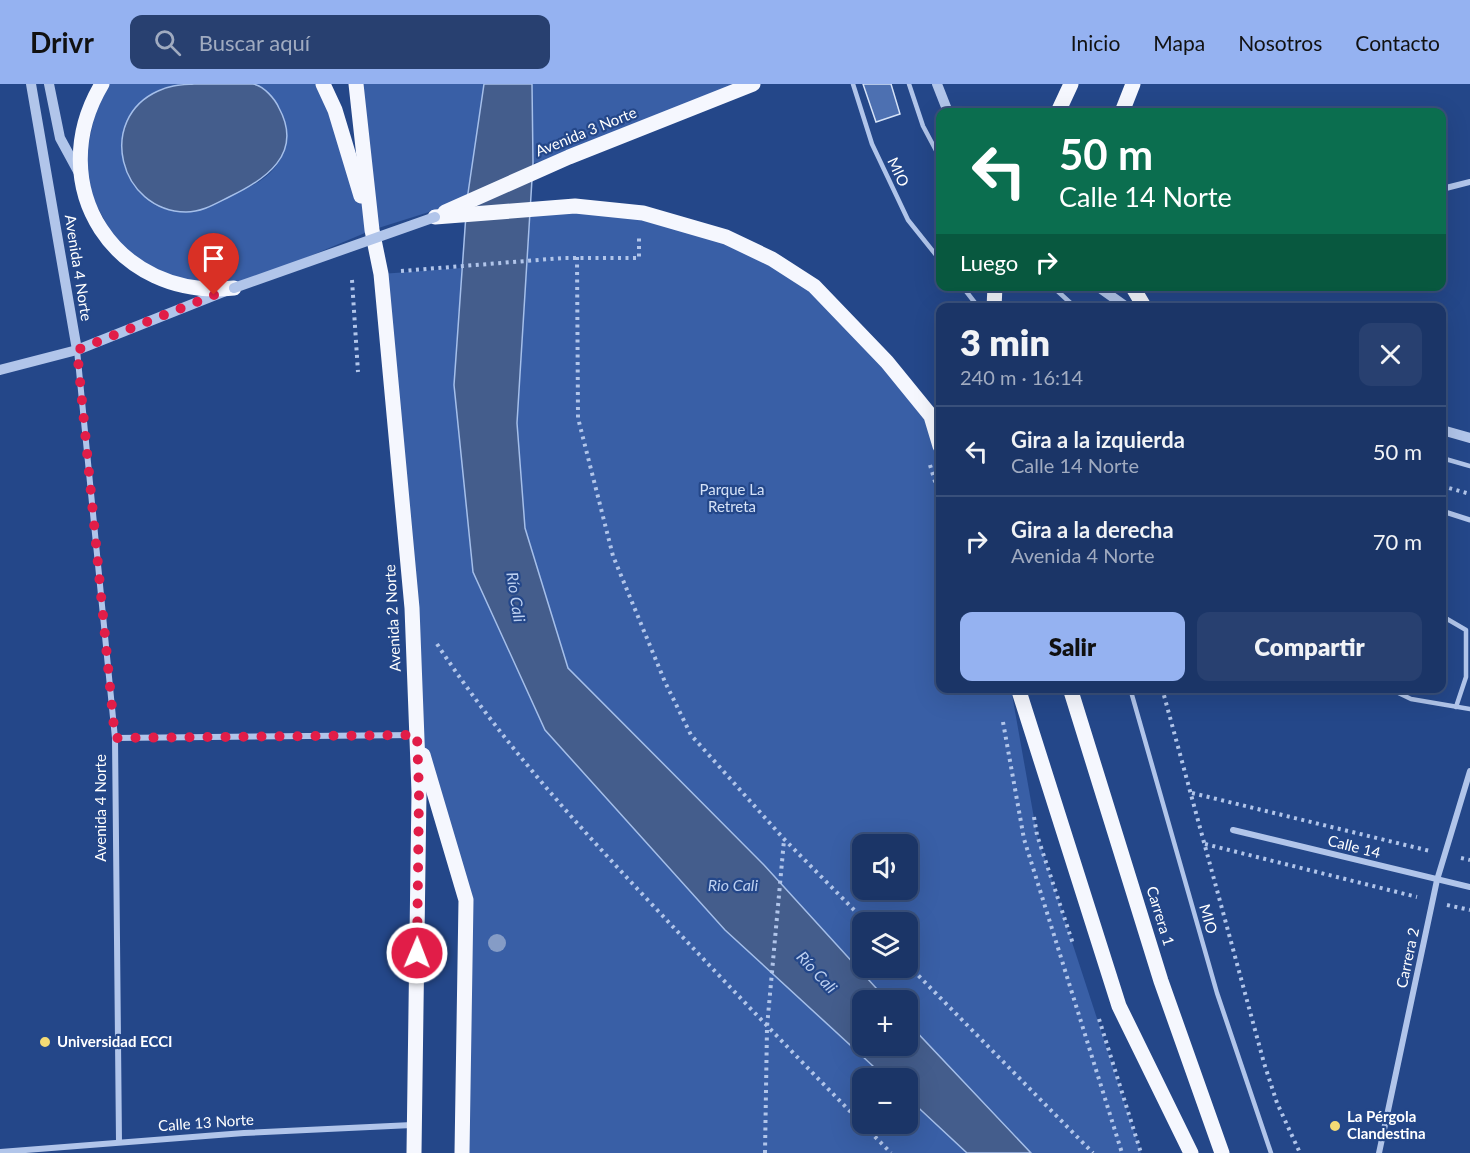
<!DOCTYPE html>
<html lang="es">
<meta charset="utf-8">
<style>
body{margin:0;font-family:Lato,sans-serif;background:#284070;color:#f1f3f6;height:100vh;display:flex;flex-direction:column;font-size:22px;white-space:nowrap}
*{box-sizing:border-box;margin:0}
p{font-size:20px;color:#a0abc0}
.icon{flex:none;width:33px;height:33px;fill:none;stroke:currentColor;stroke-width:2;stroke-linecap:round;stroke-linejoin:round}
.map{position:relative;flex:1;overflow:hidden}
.side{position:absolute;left:936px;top:219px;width:510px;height:390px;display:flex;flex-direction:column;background:#1b3567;border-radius:12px;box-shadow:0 6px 24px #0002,0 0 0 2px #39507b}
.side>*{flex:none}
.hud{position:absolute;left:936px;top:24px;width:510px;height:183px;border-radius:12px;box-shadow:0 6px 24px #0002,0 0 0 2px #39507b;background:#0b6e4f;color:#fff;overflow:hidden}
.controls{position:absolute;left:852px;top:750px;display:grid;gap:12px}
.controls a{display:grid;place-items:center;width:66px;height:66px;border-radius:12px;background:#1b3567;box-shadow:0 6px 24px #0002,0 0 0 2px #39507b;font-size:30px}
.pin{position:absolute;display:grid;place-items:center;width:51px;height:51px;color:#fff;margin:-62px -26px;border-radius:50% 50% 50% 0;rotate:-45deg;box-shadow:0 0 6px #0007}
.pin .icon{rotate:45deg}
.me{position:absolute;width:66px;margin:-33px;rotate:1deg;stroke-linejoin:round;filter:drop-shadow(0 0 4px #0008)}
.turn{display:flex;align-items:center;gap:21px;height:126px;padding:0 24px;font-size:27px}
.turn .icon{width:78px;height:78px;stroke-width:2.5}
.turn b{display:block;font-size:42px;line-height:51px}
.then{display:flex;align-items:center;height:57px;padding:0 24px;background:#0003;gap:12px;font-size:22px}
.round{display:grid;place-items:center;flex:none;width:63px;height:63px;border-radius:12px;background:#284070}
.headline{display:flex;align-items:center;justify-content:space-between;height:102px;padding:0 24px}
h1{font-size:36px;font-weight:800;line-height:45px}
.action{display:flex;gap:12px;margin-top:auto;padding:12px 24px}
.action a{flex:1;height:69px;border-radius:12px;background:#95b2f1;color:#111;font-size:24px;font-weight:800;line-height:69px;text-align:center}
.action a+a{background:#284070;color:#f1f3f6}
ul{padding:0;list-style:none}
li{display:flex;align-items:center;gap:18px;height:90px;padding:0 24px;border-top:2px solid #39507b}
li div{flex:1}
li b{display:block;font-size:22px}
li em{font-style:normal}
header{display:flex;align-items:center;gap:36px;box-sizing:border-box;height:84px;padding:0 30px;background:#95b2f1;color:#111}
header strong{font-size:28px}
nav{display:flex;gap:33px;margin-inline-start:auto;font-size:21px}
.search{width:420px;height:54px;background:#284070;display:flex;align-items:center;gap:15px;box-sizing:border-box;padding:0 21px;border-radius:12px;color:#a0abc0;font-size:22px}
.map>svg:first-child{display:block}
.green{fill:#395fa6;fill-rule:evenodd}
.water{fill:#445d8c;stroke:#a5bfea;stroke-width:1.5}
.building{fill:#4d70b1;stroke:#d5e2f7;stroke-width:1.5}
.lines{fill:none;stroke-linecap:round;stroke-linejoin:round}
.path{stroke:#b1c5ea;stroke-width:4;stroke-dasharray:3 4.5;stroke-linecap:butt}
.service{stroke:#b1c5ea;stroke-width:4.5}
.pedestrian{stroke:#b1c5ea;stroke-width:5}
.minor{stroke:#b1c5ea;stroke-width:6}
.tertiary{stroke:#b1c5ea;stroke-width:10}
.primary{stroke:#f5f7fe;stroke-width:15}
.tertiary-bridge{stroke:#b1c5ea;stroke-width:10}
.tree{fill:#859cc6}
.route{stroke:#e11d48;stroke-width:10;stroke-dasharray:0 18}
.poi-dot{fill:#f4db75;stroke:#244789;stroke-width:2}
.labels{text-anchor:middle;stroke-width:4.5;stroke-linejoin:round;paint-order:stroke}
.street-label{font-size:15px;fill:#fff;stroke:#244789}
.park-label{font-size:15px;fill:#d5e2f7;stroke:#244789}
.poi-label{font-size:15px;font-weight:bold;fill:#fff;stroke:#244789;text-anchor:start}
.water-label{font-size:16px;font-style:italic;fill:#bdd0f1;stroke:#244789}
</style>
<header>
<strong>Drivr</strong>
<div class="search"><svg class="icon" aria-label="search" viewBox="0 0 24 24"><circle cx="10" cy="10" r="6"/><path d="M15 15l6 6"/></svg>Buscar aquí</div>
<nav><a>Inicio</a><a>Mapa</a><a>Nosotros</a><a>Contacto</a></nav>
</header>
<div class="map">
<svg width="1470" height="1069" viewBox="0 0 1470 1069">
<rect width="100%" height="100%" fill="#244789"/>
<g class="green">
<path d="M102,0h92c-45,3 -87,41 -67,89 7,17 24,35 43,37 10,2 25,-7 35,-10 19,-6 43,-9 59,-22 35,-26 25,-75 -10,-94h69l48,142 -15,-142h128l-17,116 -95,30 -138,58 -32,1 -79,-34 -42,-79z"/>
<path d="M532,0h221l-184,73 -36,6z"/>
<path d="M575,122l105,16 134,64 117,130 9,30v242l71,1 26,146 104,318h-110l-123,-130v-23h-21l-123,-135 -196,-197 -43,-140 -8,-105 13,-210zM862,760h46v46h-46zM862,838h46v46h-46z"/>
<path d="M462,184l-8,117 91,345 180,200 161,148h-24v46h46v-26l59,55h-505l4,-253 -49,-165 -36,-461z"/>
</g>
<g class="water">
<path d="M194,0c18,0 41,0 59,0 11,2 22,15 26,24 25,46 -14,72 -50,89 -14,7 -27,15 -43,15 -67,-1 -90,-93 -28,-121 12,-6 23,-6 36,-7z"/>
<path d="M484,0h48l1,79 -16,260 8,105 43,140 196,197 123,135h-25v46h46v-23l123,130h-64l-59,-55v-20h-22l-161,-148 -180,-200 -72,-158 -19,-187 13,-185z"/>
</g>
<path class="building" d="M863,0h28l9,30 -24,8z"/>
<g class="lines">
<g class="path">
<path d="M577,173l1,161 35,138 52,126 26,53 93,104 82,83"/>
<path d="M401,187l162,-13h76v-24"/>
<path d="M352,196l6,92"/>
<path d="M930,381l10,33"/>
<path d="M1442,402l28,8"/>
<path d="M437,560c66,100 142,183 224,270 75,80 152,160 230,239"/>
<path d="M1162,604l102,375 13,40 23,50"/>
<path d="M1003,638l21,117 98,314"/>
<path d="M1192,709l238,58"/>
<path d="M1034,733l3,18 36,109"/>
<path d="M1205,760l212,53"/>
<path d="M1461,774l9,2"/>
<path d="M1447,821l23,5"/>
<path d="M908,881l185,188"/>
<path d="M1099,935l42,134"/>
<path d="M765,1069l2,-126 17,-187"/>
</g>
<g class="service">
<path d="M853,0l19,60 36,76 32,40"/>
<path d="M909,0l14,42 17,32"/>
<path d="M962,202l17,22"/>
<path d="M1052,202l24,22"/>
<path d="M1442,374l28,8"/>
<path d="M1442,532l24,14v47l-10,30"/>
<path d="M1130,604l87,305 54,160"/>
<path d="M1388,604l23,11 59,10"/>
</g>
<path class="pedestrian" d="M1442,427l28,9"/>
<g class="minor">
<path d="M1442,105l28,-7"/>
<path d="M77,266l38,388 4,404"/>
<path d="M115,654l302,-3"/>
<path d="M1233,746l237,57"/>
<path d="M0,1068l244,-19 168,-8"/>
<path d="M1379,1069l58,-273 33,-109"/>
</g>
<g class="tertiary">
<path d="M31,0l46,266"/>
<path d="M49,0l11,54 19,35"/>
<path d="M937,0l11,28"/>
<path d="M1097,202l31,22"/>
<path d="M0,286l77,-20 151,-60"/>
<path d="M1442,346l28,8"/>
</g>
<g class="primary">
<path d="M102,0c-61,102 14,217 132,204"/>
<path d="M323,0l12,26 26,86"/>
<path d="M356,0l16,146 9,44 31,334 7,184 -5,361"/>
<path d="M1058,28l13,-28"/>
<path d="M1122,28l11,-28"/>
<path d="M445,128l124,-55 184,-73"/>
<path d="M435,133l140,-11 68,7 83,24 46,22 42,27 73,76 44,54 9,30"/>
<path d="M1132,202l13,22"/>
<path d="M994,224l1,-22"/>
<path d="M1018,604l101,318 72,147"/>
<path d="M1070,604l91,293 61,172"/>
<path d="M423,671l43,145 -4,253"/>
</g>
<path class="tertiary-bridge" d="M234,204l201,-71"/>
</g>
<circle class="tree" cx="497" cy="859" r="9"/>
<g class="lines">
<path class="route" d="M214,211l-137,55 38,388 302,-3 2,57 -2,161"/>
</g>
<g class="poi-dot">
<circle cx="45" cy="958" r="6"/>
<circle cx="1335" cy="1042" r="6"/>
</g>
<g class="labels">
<g class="street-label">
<text transform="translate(586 48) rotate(-22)" y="5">Avenida 3 Norte</text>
<text transform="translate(898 88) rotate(65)" y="5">MIO</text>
<text transform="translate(78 184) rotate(81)" y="5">Avenida 4 Norte</text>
<text transform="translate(393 534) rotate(-93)" y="5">Avenida 2 Norte</text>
<text transform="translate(101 724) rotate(-90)" y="5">Avenida 4 Norte</text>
<text transform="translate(1354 763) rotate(14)" y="5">Calle 14</text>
<text transform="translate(1160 832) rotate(73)" y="5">Carrera 1</text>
<text transform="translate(1208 835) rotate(74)" y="5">MIO</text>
<text transform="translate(1408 874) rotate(-78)" y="5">Carrera 2</text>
<text transform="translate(206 1039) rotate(-4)" y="5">Calle 13 Norte</text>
</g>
<g class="park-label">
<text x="732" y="411">Parque La<tspan x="732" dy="17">Retreta</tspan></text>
</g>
<g class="poi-label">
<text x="57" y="963">Universidad ECCI</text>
<text x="1347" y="1038">La Pérgola<tspan x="1347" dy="17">Clandestina</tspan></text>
</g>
<g class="water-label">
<text transform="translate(516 513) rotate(81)" y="6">Río Cali</text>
<text x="733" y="807">Rio Cali</text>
<text transform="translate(817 888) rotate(47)" y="6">Río Cali</text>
</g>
</g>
</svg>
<div class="controls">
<a><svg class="icon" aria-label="sound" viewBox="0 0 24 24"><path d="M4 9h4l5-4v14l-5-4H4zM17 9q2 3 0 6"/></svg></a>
<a><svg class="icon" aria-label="layers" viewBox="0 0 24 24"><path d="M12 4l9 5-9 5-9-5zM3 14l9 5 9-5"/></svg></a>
<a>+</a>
<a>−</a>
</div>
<div class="pin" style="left:214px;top:211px;background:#d93025"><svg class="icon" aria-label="arrive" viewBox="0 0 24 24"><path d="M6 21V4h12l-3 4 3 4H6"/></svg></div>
<svg class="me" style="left:417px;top:869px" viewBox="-20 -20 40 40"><circle r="17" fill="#e11d48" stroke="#fff" stroke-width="3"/><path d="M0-11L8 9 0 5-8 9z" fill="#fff"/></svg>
<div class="hud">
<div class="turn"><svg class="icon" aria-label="left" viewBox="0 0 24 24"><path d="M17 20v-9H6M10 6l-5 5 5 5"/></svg><div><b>50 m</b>Calle 14 Norte</div></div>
<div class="then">Luego<svg class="icon" aria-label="right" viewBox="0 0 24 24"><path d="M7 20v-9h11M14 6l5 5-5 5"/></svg></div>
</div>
<section class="side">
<div class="headline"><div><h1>3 min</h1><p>240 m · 16:14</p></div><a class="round"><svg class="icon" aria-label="close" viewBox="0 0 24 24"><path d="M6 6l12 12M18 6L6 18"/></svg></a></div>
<ul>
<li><svg class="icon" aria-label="left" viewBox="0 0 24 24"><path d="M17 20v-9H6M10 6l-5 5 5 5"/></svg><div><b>Gira a la izquierda</b><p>Calle 14 Norte</p></div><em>50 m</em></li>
<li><svg class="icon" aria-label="right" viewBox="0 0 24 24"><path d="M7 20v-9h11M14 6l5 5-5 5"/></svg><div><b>Gira a la derecha</b><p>Avenida 4 Norte</p></div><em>70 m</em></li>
</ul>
<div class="action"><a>Salir</a><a>Compartir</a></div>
</section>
</div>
